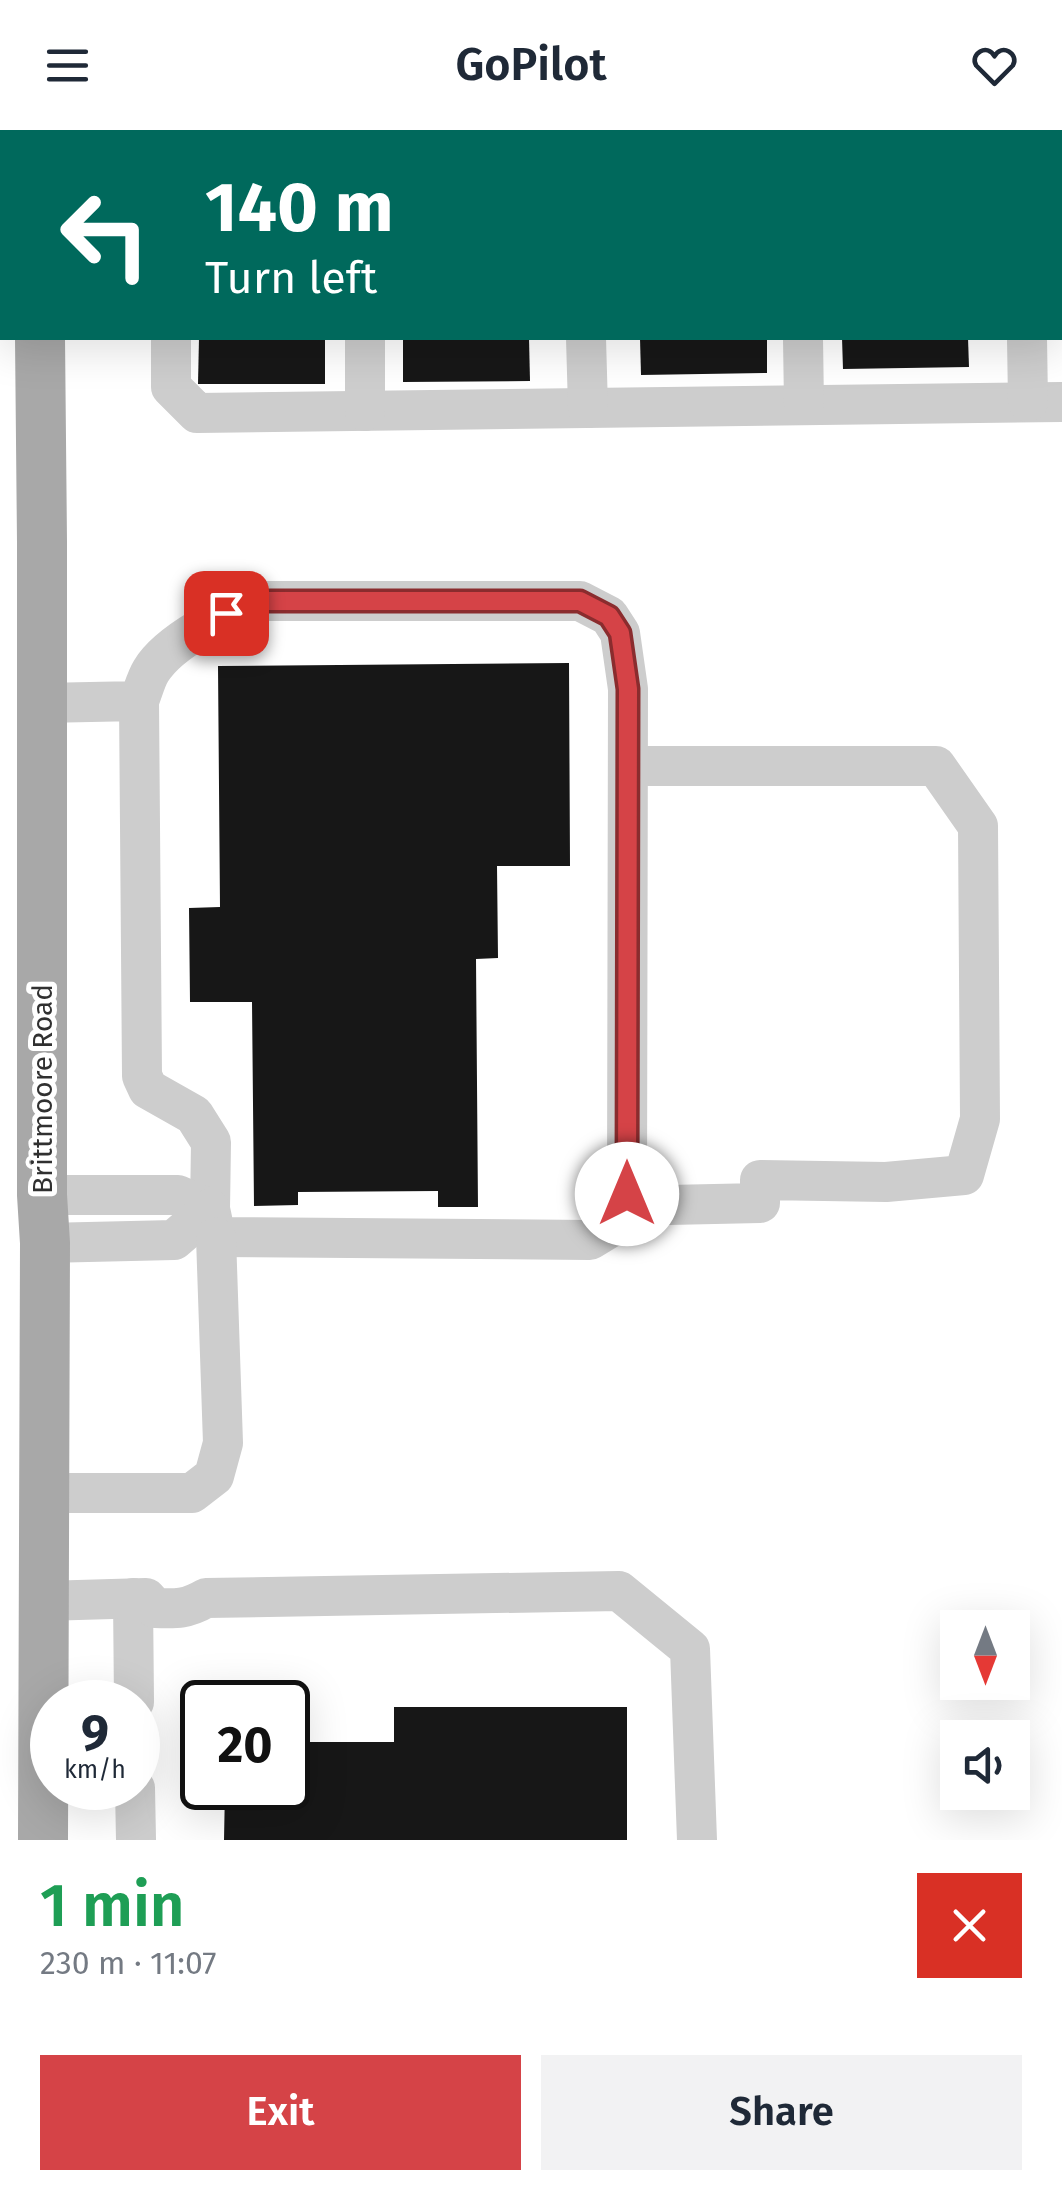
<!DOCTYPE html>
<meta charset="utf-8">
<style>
body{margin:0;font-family:"Fira Sans",sans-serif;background:#f2f2f3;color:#1f2937;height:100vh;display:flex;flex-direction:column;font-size:38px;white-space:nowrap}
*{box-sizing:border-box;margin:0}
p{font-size:32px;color:#747a83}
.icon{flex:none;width:55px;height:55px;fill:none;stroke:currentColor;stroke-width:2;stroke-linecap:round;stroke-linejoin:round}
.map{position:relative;height:1710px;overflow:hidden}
.panel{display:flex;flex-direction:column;background:#fff;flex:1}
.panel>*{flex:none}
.hud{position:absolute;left:0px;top:0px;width:1062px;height:210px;box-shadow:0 10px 40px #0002;background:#00695c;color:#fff;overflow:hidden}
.needle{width:65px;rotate:180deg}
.controls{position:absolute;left:940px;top:1480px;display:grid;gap:20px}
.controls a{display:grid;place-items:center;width:90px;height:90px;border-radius:0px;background:#fff;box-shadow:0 10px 40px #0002;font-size:50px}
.speed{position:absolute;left:30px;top:1550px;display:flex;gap:20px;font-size:50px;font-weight:700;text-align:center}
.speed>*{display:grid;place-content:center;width:130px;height:130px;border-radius:50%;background:#fff;box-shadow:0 10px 40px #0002;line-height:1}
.speed small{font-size:25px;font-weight:400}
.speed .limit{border:5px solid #111;border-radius:15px;background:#fff;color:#111}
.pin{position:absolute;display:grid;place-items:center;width:85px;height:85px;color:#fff;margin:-42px;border-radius:20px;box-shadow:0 5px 15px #0006}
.me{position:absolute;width:110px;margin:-55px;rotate:0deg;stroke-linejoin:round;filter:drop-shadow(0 0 8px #0008)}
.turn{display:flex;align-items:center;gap:35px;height:210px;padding:0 40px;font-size:45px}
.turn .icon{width:130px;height:130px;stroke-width:2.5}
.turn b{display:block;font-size:70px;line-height:85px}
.round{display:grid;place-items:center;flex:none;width:105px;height:105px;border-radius:0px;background:#f2f2f3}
.overview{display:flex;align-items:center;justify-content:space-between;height:170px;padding:0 40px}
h1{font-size:60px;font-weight:600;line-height:75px;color:#1e9e55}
.action{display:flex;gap:20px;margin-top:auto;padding:20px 40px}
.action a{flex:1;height:115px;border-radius:0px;background:#d54347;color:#fff;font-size:40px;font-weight:600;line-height:115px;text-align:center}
.action a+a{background:#f2f2f3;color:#1f2937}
header{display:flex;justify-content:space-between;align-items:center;height:130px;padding:0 40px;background:#fff;font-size:45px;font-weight:600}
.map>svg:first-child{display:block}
.building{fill:#171717}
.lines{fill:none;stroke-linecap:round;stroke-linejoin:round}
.minor{stroke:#cdcdcd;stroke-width:40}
.major{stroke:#a8a8a8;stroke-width:50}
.route-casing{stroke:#8a2c2e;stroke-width:25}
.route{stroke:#d54347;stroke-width:18}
.labels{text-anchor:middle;stroke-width:10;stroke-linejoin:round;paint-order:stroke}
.street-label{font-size:28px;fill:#303030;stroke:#fff}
</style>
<header><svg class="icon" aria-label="menu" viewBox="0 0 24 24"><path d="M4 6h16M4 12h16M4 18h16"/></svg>GoPilot<svg class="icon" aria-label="heart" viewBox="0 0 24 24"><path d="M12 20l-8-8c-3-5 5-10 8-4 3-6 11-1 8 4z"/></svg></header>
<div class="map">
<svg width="1062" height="1710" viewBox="0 0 1062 1710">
<rect width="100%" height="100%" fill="#fff"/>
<g class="building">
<path d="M199,208h126v46h-127z"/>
<path d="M403,208h126l1,43 -127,1z"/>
<path d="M640,208h127v35l-126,2z"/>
<path d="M842,208h126l1,29 -126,2z"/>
<path d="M569,533l1,203h-73l1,92 -22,1 2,248h-40v-16l-140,1v13l-44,1 -2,-204h-62l-1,-94 31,-1 -2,-241z"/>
<path d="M394,1577h233v133h-403l1,-52h63v-46h106z"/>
</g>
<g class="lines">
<g class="minor">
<path d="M169,0v2"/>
<path d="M365,0v2"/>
<path d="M581,0v2"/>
<path d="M799,0v2"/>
<path d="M1022,0v2"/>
<path d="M171,208v49l26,26 865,-11"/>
<path d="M365,208v73"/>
<path d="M586,208l2,70"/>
<path d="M803,208l1,67"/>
<path d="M1027,208l1,64"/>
<path d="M42,573l97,-2c4,-10 7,-22 12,-30 18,-30 75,-58 107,-70h322l29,15 11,17 8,56 -1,505 -14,32 -23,14 -374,-3 -6,-28 1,-67 -17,-27 -46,-26 -6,-13 -3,-375"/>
<path d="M42,1065h136l32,14"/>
<path d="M623,1076l137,-3v-23l126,2 78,-7 16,-56 -2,-293 -42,-60h-308"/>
<path d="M45,1113l129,-3 36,-31"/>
<path d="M44,1363h148l22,-17 9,-33 -7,-206"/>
<path d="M133,1468l1,104"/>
<path d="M44,1471l102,-3 9,10c22,1 32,1 51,-10l413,-7 71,58 7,191"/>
<path d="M135,1658l1,52"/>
</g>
<g class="major">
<path d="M37,0v2"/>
<path d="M40,208l2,204v653l3,48 -2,597"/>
</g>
</g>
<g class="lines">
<g class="route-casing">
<path id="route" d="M226,483l32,-12h322l29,15 11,17 8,56 -1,505"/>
</g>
<use href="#route" class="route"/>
</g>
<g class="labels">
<g class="street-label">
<text transform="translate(42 959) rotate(-90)" y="10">Brittmoore Road</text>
</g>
</g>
</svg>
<div class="controls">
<a><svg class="needle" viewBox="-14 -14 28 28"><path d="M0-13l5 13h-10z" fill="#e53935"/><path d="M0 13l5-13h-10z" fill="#747a83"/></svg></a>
<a><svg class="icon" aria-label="sound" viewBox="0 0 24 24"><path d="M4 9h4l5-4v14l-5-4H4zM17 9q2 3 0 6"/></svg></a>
</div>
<div class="speed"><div>9<small>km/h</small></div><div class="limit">20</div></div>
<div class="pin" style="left:226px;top:483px;background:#d93025"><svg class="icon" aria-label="arrive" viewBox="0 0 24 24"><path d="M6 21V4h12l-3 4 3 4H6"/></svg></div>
<svg class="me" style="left:627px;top:1064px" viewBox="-20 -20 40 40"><circle r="19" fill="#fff"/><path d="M0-13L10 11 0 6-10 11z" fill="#d54347"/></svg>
<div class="hud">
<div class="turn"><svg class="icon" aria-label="left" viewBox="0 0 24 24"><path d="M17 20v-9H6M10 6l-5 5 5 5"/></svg><div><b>140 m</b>Turn left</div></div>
</div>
</div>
<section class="panel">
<div class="overview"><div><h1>1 min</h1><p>230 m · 11:07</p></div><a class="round" style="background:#d93025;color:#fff"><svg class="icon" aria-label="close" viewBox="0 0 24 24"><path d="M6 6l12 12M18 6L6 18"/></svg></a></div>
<div class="action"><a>Exit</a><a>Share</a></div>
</section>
